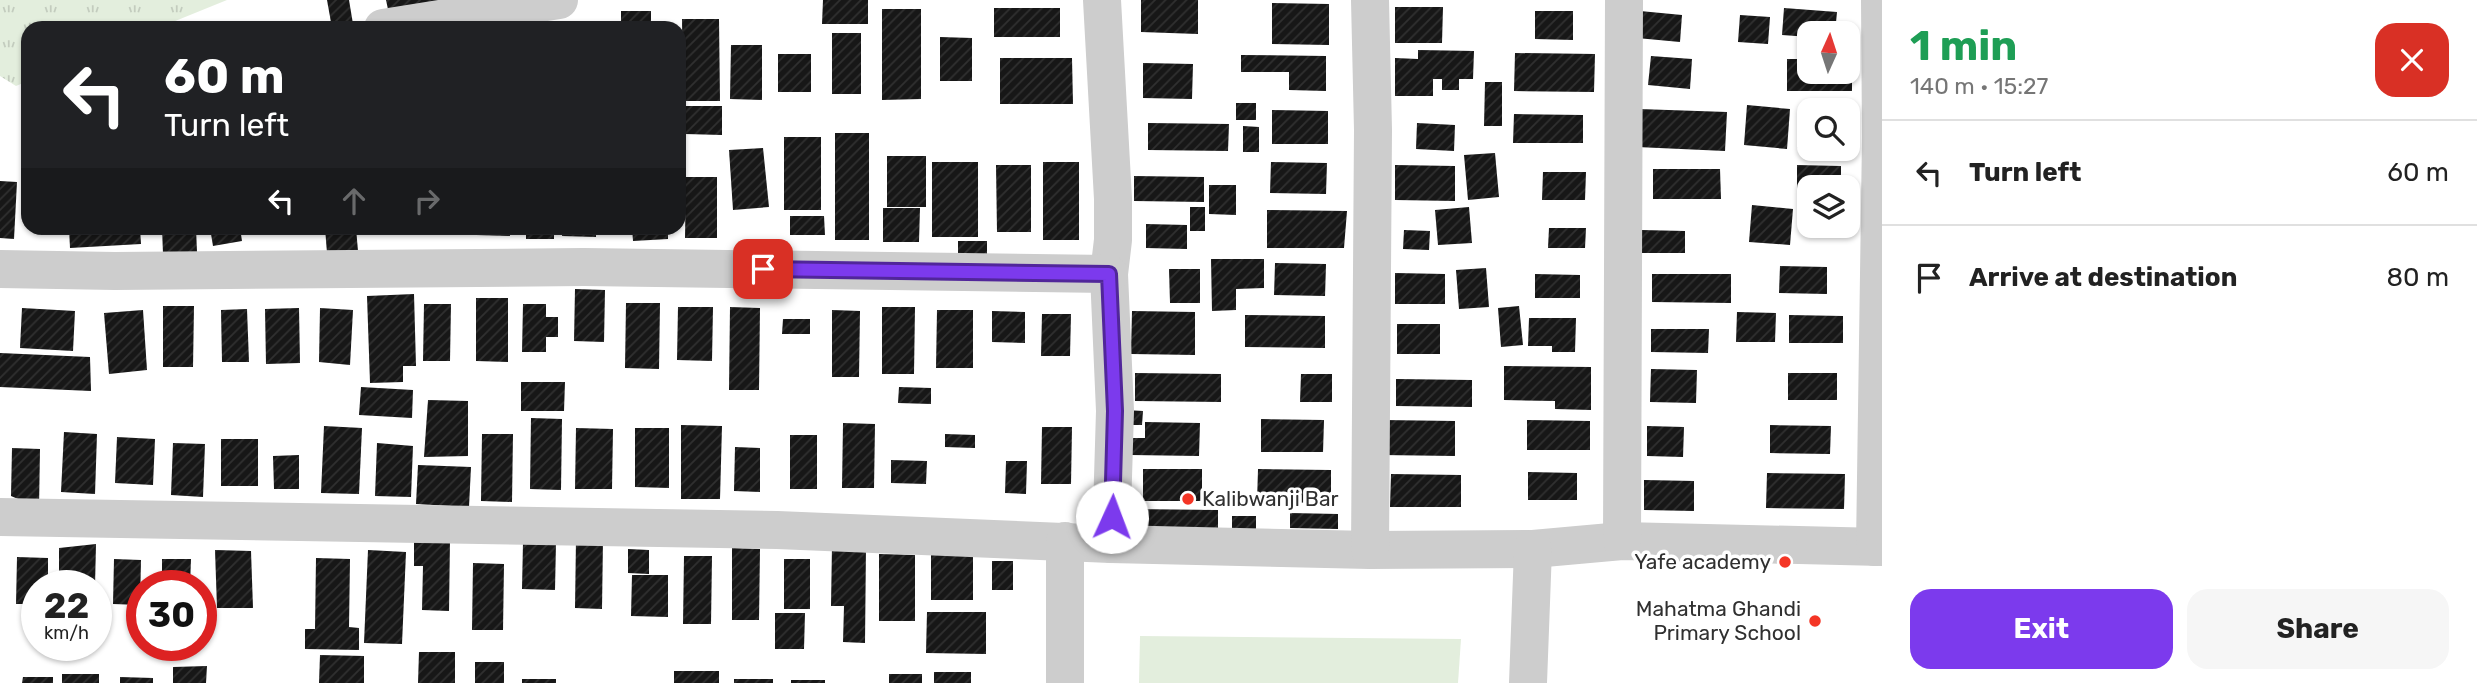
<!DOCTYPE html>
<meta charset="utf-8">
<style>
body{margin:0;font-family:Rubik,sans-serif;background:#f6f6f6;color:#222;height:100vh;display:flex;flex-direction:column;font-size:26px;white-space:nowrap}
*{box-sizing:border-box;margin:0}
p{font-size:23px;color:#767676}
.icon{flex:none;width:38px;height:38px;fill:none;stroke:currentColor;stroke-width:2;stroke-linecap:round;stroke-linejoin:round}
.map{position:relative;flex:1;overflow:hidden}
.panel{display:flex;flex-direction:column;background:#fff;width:595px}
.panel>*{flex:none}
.banner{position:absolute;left:21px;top:21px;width:665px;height:214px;border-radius:21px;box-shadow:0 2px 5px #0004;background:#202124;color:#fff;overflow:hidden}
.needle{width:46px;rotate:3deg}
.tools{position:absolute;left:1797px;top:21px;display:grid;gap:14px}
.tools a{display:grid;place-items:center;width:63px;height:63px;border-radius:14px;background:#fff;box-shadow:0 2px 5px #0004;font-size:35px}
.speed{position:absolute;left:21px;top:570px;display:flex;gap:14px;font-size:35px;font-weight:700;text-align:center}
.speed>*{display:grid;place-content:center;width:91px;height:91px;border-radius:50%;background:#fff;box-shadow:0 2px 5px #0004;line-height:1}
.speed small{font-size:18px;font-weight:400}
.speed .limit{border:10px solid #d22;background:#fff;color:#111}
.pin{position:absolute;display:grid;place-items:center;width:60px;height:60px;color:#fff;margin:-30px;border-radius:14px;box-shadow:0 4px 10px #0006}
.me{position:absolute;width:77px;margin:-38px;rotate:2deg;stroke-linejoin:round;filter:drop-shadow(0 0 5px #0008)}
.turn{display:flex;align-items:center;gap:24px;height:147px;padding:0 28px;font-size:32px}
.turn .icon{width:91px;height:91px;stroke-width:2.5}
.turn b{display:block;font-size:49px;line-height:60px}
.lanes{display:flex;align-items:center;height:66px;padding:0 28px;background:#0003;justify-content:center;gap:35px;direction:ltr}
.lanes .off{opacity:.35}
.round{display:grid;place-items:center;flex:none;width:74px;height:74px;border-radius:21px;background:#f6f6f6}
.overview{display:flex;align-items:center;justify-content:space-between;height:119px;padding:0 28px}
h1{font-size:42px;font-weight:700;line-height:52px;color:#1e9e55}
.cta{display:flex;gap:14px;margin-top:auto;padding:14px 28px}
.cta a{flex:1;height:80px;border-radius:21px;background:#7c3aed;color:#fff;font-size:28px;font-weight:700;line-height:80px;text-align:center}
.cta a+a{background:#f6f6f6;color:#222}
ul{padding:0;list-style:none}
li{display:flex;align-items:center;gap:21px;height:105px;padding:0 28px;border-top:2px solid #e0e0e0}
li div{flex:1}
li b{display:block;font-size:26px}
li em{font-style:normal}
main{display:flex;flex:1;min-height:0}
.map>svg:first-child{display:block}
.grass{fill:url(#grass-tufts)}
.pitch{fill:#e3eedd}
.building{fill:url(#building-hatch)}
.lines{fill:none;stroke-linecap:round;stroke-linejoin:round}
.minor{stroke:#cdcdcd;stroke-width:38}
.route-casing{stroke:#51269a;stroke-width:18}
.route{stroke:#7c3aed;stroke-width:12}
.poi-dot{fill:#f43525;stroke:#fff;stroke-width:2.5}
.labels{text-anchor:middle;stroke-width:7;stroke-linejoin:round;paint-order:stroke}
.poi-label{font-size:21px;fill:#303030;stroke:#fff;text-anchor:end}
</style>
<main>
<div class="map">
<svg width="1882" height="683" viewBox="0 0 1882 683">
<defs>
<pattern id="grass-tufts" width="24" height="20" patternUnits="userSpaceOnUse" patternTransform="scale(1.75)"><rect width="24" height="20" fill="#e3eedd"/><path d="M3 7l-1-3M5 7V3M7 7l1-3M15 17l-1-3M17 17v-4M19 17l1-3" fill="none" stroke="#c3ccbe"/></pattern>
<pattern id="building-hatch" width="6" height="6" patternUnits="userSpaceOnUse" patternTransform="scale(1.75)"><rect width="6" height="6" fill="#171717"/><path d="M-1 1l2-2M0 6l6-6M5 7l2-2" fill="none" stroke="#303030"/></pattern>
</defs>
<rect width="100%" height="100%" fill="#fff"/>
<path class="grass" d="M0,0h227l-69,28h-130v53l-12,5 -16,-10z"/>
<path class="pitch" d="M1140,636l321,3 -3,44h-319z"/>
<g class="building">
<path d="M327,0h22l4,24 -21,4z"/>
<path d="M386,0h64l-61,14z"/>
<path d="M823,0h45v24h-46z"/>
<path d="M1141,0h57v34l-57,-2z"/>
<path d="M1272,3l57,1v41l-57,-1z"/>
<path d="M1395,7h48l-1,36h-47z"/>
<rect x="994" y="8" width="66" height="29"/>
<path d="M1784,8l53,4 -2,21h-25v4l-28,-2z"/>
<path d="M882,9h39v90l-39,1z"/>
<rect x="621" y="11" width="30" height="17"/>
<path d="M1535,11h38v29l-38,-1z"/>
<path d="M1640,11l42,4 -2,27 -43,-4z"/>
<path d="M1740,15l30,2 -2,27 -30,-2z"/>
<path d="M682,19h37l1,82h-37z"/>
<path d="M270,22l1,6h-23v-1z"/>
<rect x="832" y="33" width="29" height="61"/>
<path d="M940,37l32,1v43h-32z"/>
<path d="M731,45h31v55l-32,-1z"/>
<path d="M1418,50l56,1 -1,28h-14v11h-17v-11h-9v17h-38v-38l23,1z"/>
<path d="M1515,53l80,1 -1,38 -80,-1z"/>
<rect x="778" y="54" width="33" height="38"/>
<path d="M1241,55l85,1v35l-37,-1v-18h-48z"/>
<path d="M1651,56l41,3 -2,30 -42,-4z"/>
<path d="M1000,58h72l1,46h-73z"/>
<path d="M1787,59h23v13h38v-13h4v32h-65z"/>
<path d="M1143,63l50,1 -1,35 -49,-1z"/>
<path d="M1485,82h17v44h-18z"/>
<rect x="1236" y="103" width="20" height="17"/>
<path d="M1747,105l43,4 -3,40 -43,-4z"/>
<path d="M685,106h37v29l-37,-1z"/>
<path d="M1799,107l17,1v2h-6v39l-13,-1z"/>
<path d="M1639,109l88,3 -2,39 -88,-4z"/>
<path d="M1272,110l56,1v33h-56z"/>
<path d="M1514,114l69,1v28h-70z"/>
<path d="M1148,123l81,1 -1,27 -80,-1z"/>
<path d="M1417,123l38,2 -1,26 -38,-2z"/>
<path d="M1243,126l16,1v25h-16z"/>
<rect x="835" y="133" width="34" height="107"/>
<rect x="784" y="137" width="37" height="73"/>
<path d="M763,148l6,59 -36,3 -4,-60z"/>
<path d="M1495,153l4,44 -31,3 -4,-45z"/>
<rect x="887" y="156" width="39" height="51"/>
<rect x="932" y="162" width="46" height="75"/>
<rect x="1043" y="162" width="36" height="78"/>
<path d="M1271,162l56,1 -1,31 -56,-1z"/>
<path d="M996,165h35v67h-34z"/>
<path d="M1395,165l60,1v35l-60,-1z"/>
<path d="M1797,165l44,1v21h-31v9h-13z"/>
<path d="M1653,169h67l1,30h-68z"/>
<path d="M1543,172h43l-1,28h-43z"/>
<path d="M1134,176l70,1v25l-70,-1z"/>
<path d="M686,177h31v61h-32z"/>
<path d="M0,181l17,1 -3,57 -14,-1z"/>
<path d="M1209,185h27v30l-27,-1z"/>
<path d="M1752,205l41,4 -3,36 -41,-3z"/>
<rect x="1190" y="207" width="15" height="24"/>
<path d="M1469,207l3,36 -34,2 -3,-35z"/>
<path d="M883,208h37l-1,34h-36z"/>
<path d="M1267,210l80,1 -3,37h-77z"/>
<path d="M790,216h34l1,19h-35z"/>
<path d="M1146,224l41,1v24l-41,-1z"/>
<path d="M69,228h71l1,16 -71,4z"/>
<path d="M162,228h34l1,24 -34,2z"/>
<path d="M210,228h30l2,13 -29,5z"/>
<path d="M325,228h31l2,23 -31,2z"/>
<rect x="421" y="228" width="31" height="4"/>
<path d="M476,228h34v8l-34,-1z"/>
<rect x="526" y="228" width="28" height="11"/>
<path d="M562,228h34v9l-34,-1z"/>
<path d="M632,228h36v11l-35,2z"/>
<path d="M1549,228h37l-1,20h-37z"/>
<path d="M1404,230l26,1 -1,19 -26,-1z"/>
<path d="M1641,230l44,1v22h-44z"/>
<rect x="958" y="241" width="29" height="19"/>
<path d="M1211,259h53v29l-28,1v21l-24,1z"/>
<path d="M1275,263l51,1 -1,32 -51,-1z"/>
<path d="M1780,266l47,1v27l-48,-1z"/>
<path d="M1486,268l3,39 -30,2 -3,-39z"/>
<path d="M1169,269h31v34h-30z"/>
<path d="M1395,273l50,1v30h-50z"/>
<path d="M1535,274l45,1v23h-45z"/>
<path d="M1652,274h79v29l-79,-1z"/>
<path d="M575,289l30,1 -1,52 -30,-1z"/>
<path d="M414,294l2,72h-13v16l-33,1 -3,-87z"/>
<path d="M476,298h32v64l-32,-1z"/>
<path d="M626,303h34l-1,66 -34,-1z"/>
<path d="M424,304h27l-1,57h-27z"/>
<path d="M523,304h23v13h12v20h-12v15h-24z"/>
<path d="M163,306h31l-1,61h-30z"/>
<path d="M1519,306l4,39 -22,2 -3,-39z"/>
<path d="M678,307h35l-1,54 -35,-1z"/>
<path d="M730,307l30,1 -1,82h-30z"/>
<path d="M882,307h33l-1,67h-32z"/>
<path d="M22,308l53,3 -2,40 -53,-3z"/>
<path d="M299,308l1,55 -34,1 -1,-55z"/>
<path d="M320,308l33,2 -3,55 -31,-3z"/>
<path d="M247,309l2,53h-27l-1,-52z"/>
<path d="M143,310l4,60 -38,4 -5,-61z"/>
<path d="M832,310l28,1 -1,66h-27z"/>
<path d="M937,310h36v58h-37z"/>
<path d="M992,311l33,1v31l-33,-1z"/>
<path d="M1132,311l63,1v43l-64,-1z"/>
<path d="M1737,312l39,1 -1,29h-39z"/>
<path d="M1042,314h29l-1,42h-29z"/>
<path d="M1245,315l80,1v32l-80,-1z"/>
<path d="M1789,315l54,1v27h-54z"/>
<path d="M1529,318h47l-1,34h-23v-6h-24z"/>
<path d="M783,319h27v15h-28z"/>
<rect x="1397" y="324" width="43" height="30"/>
<path d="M1651,329h58l-1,24 -57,-1z"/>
<path d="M0,353l90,4 1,34 -91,-4z"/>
<path d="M1504,366l87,1v43l-36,-1v-8l-51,-1z"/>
<path d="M1651,369l46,1 -1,33 -46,-1z"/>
<path d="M1135,373l86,1v28l-86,-1z"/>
<rect x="1788" y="373" width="49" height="27"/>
<path d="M1301,374h31v28h-32z"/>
<path d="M1396,379l76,1v27l-76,-1z"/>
<path d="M521,382h44l-1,29h-43z"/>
<path d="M361,387l52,3 -1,28 -53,-3z"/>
<path d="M899,387l32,1v16l-33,-1z"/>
<path d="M428,400l40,1v55l-44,1z"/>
<path d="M1125,410l18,1 -1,14h-16z"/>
<path d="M531,418l31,1 -1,71 -31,-1z"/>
<path d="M1261,419l63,1 -1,32h-62z"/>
<path d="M1382,420l73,1v35l-74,-1z"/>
<path d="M1527,420l63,1v29h-63z"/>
<path d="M1145,422l55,1 -1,33 -68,-1v-17h14z"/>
<path d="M843,423l32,1 -1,64h-32z"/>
<path d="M681,425l41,1 -2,73h-39z"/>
<path d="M1770,425l61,1 -1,28 -60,-1z"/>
<path d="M324,426l38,2 -3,66 -38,-1z"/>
<path d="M1647,426l37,1 -1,30 -36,-1z"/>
<path d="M1042,427h30l-1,57h-30z"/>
<path d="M576,428l37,1 -1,60h-37z"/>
<path d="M635,428h34v60l-34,-1z"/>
<path d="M64,432l33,2 -2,60 -34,-2z"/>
<path d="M482,434h31l-1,68 -31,-1z"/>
<path d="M945,434l30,1v13l-30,-1z"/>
<rect x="790" y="435" width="27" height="54"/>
<path d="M117,437l38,2 -2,46 -38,-2z"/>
<rect x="221" y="439" width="37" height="47"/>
<path d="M173,443l32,1 -2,53 -32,-2z"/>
<path d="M377,443l36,3 -2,51 -36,-1z"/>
<path d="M735,447l25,1v44l-26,-1z"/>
<path d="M12,448l28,1 -1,59 -28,-12z"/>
<path d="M299,455v34h-25l-1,-33z"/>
<path d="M891,460l36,1 -1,23 -35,-1z"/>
<path d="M1006,461h21l-1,33 -21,-1z"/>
<path d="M418,465l53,2 -2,40 -53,-3z"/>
<rect x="1143" y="469" width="59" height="32"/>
<path d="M1258,469l73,1v33l-74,-1z"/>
<path d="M1528,472l49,1v27h-49z"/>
<path d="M1767,473l78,1 -1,35 -78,-1z"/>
<path d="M1391,474l70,1v32h-71z"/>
<path d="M1644,480l50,1v30l-50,-1z"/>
<path d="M1131,509l87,1v20l-74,2z"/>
<path d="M1290,513l48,1v15l-48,-1z"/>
<rect x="1232" y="516" width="24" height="13"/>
<path d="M414,538l36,1 -1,72 -27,-1 1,-44h-9z"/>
<path d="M576,539h27l-1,70 -27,-1z"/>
<path d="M523,542h33l-1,48 -33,-1z"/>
<path d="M96,544l-1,42h-36v-38z"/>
<path d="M832,545h34l-1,98 -22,-1 1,-36h-13z"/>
<rect x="931" y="546" width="42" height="54"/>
<path d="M732,548l28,1 -1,71h-27z"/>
<path d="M628,549l21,1v24l-21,-1z"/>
<path d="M215,550l36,1 2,57h-36z"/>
<path d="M368,550l38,2 -4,92 -38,-1z"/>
<path d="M879,554l36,1v66h-36z"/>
<path d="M684,556h28l-1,68h-28z"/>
<path d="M17,557l31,1v28h-11v18h-21z"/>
<path d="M316,558l34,1 -1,68 10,1v22l-54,-1v-20h10z"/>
<path d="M114,559l27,1 -1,45 -27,-1z"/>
<path d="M162,559h29l-1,27h-28z"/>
<rect x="784" y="559" width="26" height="50"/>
<rect x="992" y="561" width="21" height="29"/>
<path d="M473,563l31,1 -1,66h-31z"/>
<path d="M632,575h36v42l-37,-1z"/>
<path d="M927,612h59v42l-60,-1z"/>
<path d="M775,613h30l-1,36h-29z"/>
<path d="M419,652h36v31h-37z"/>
<path d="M320,655l44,1v27h-45z"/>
<rect x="475" y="662" width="29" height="21"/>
<path d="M207,666l-1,17h-33v-16z"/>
<rect x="674" y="671" width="45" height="12"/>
<rect x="934" y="672" width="37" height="11"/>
<rect x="62" y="674" width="37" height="9"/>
<rect x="889" y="674" width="33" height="9"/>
<path d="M23,677h30v6h-31z"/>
<path d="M120,677l33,1v5h-33z"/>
<rect x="522" y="679" width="34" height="4"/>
<rect x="734" y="679" width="39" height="4"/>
<rect x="791" y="680" width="34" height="3"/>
</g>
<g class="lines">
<g class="minor">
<path d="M1102,0l11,199v41l-4,34 6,137 -4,133"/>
<path d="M383,28l176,-28"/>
<path d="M0,269l115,2 469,-4 525,7"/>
<path d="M0,517l777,13 334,14 259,6 163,-1 89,-8 260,6"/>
<path d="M1065,541v142"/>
<path d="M1622,541l2,-541"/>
<path d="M1875,547l6,-409 -1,-138"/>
<path d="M1370,550l3,-420 -3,-130"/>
<path d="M1528,683l5,-134"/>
</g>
</g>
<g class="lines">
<g class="route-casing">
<path id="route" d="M763,269l346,5 6,137 -3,106"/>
</g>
<use href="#route" class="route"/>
</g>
<g class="poi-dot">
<circle cx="1188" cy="499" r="7"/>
<circle cx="1785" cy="562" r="7"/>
<circle cx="1815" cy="621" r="7"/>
</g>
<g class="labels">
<g class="poi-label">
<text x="1202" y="506" text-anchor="start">Kalibwanji Bar</text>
<text x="1771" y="569">Yafe academy</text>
<text x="1801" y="616">Mahatma Ghandi<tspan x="1801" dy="24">Primary School</tspan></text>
</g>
</g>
</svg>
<div class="tools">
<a><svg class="needle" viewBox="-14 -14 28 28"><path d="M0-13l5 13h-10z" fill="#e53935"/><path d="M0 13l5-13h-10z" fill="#767676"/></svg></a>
<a><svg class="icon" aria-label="search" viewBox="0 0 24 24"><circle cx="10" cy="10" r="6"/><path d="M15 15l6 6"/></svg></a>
<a><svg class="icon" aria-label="layers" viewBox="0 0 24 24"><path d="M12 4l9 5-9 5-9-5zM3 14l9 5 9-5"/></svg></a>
</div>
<div class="speed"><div>22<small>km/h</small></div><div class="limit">30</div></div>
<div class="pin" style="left:763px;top:269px;background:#d93025"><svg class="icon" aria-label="arrive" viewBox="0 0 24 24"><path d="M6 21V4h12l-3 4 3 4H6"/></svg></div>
<svg class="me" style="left:1112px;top:517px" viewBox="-20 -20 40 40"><circle r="19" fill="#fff"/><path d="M0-13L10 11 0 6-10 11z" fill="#7c3aed"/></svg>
<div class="banner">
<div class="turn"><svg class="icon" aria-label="left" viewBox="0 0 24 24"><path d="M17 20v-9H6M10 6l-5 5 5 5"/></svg><div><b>60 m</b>Turn left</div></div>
<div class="lanes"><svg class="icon" aria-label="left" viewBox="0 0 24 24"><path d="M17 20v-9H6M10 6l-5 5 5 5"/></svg><svg class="icon off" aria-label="ahead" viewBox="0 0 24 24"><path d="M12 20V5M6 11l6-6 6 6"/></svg><svg class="icon off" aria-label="right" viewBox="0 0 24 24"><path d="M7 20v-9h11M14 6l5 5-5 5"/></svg></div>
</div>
</div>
<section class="panel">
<div class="overview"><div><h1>1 min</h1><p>140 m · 15:27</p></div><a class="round" style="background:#d93025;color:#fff"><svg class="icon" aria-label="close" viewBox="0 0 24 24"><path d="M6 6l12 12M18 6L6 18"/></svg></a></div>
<ul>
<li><svg class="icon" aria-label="left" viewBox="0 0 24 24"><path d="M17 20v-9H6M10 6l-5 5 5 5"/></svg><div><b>Turn left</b></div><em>60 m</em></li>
<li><svg class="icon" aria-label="arrive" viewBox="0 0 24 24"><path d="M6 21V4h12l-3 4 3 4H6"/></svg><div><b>Arrive at destination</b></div><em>80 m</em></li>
</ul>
<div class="cta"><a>Exit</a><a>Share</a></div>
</section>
</main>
